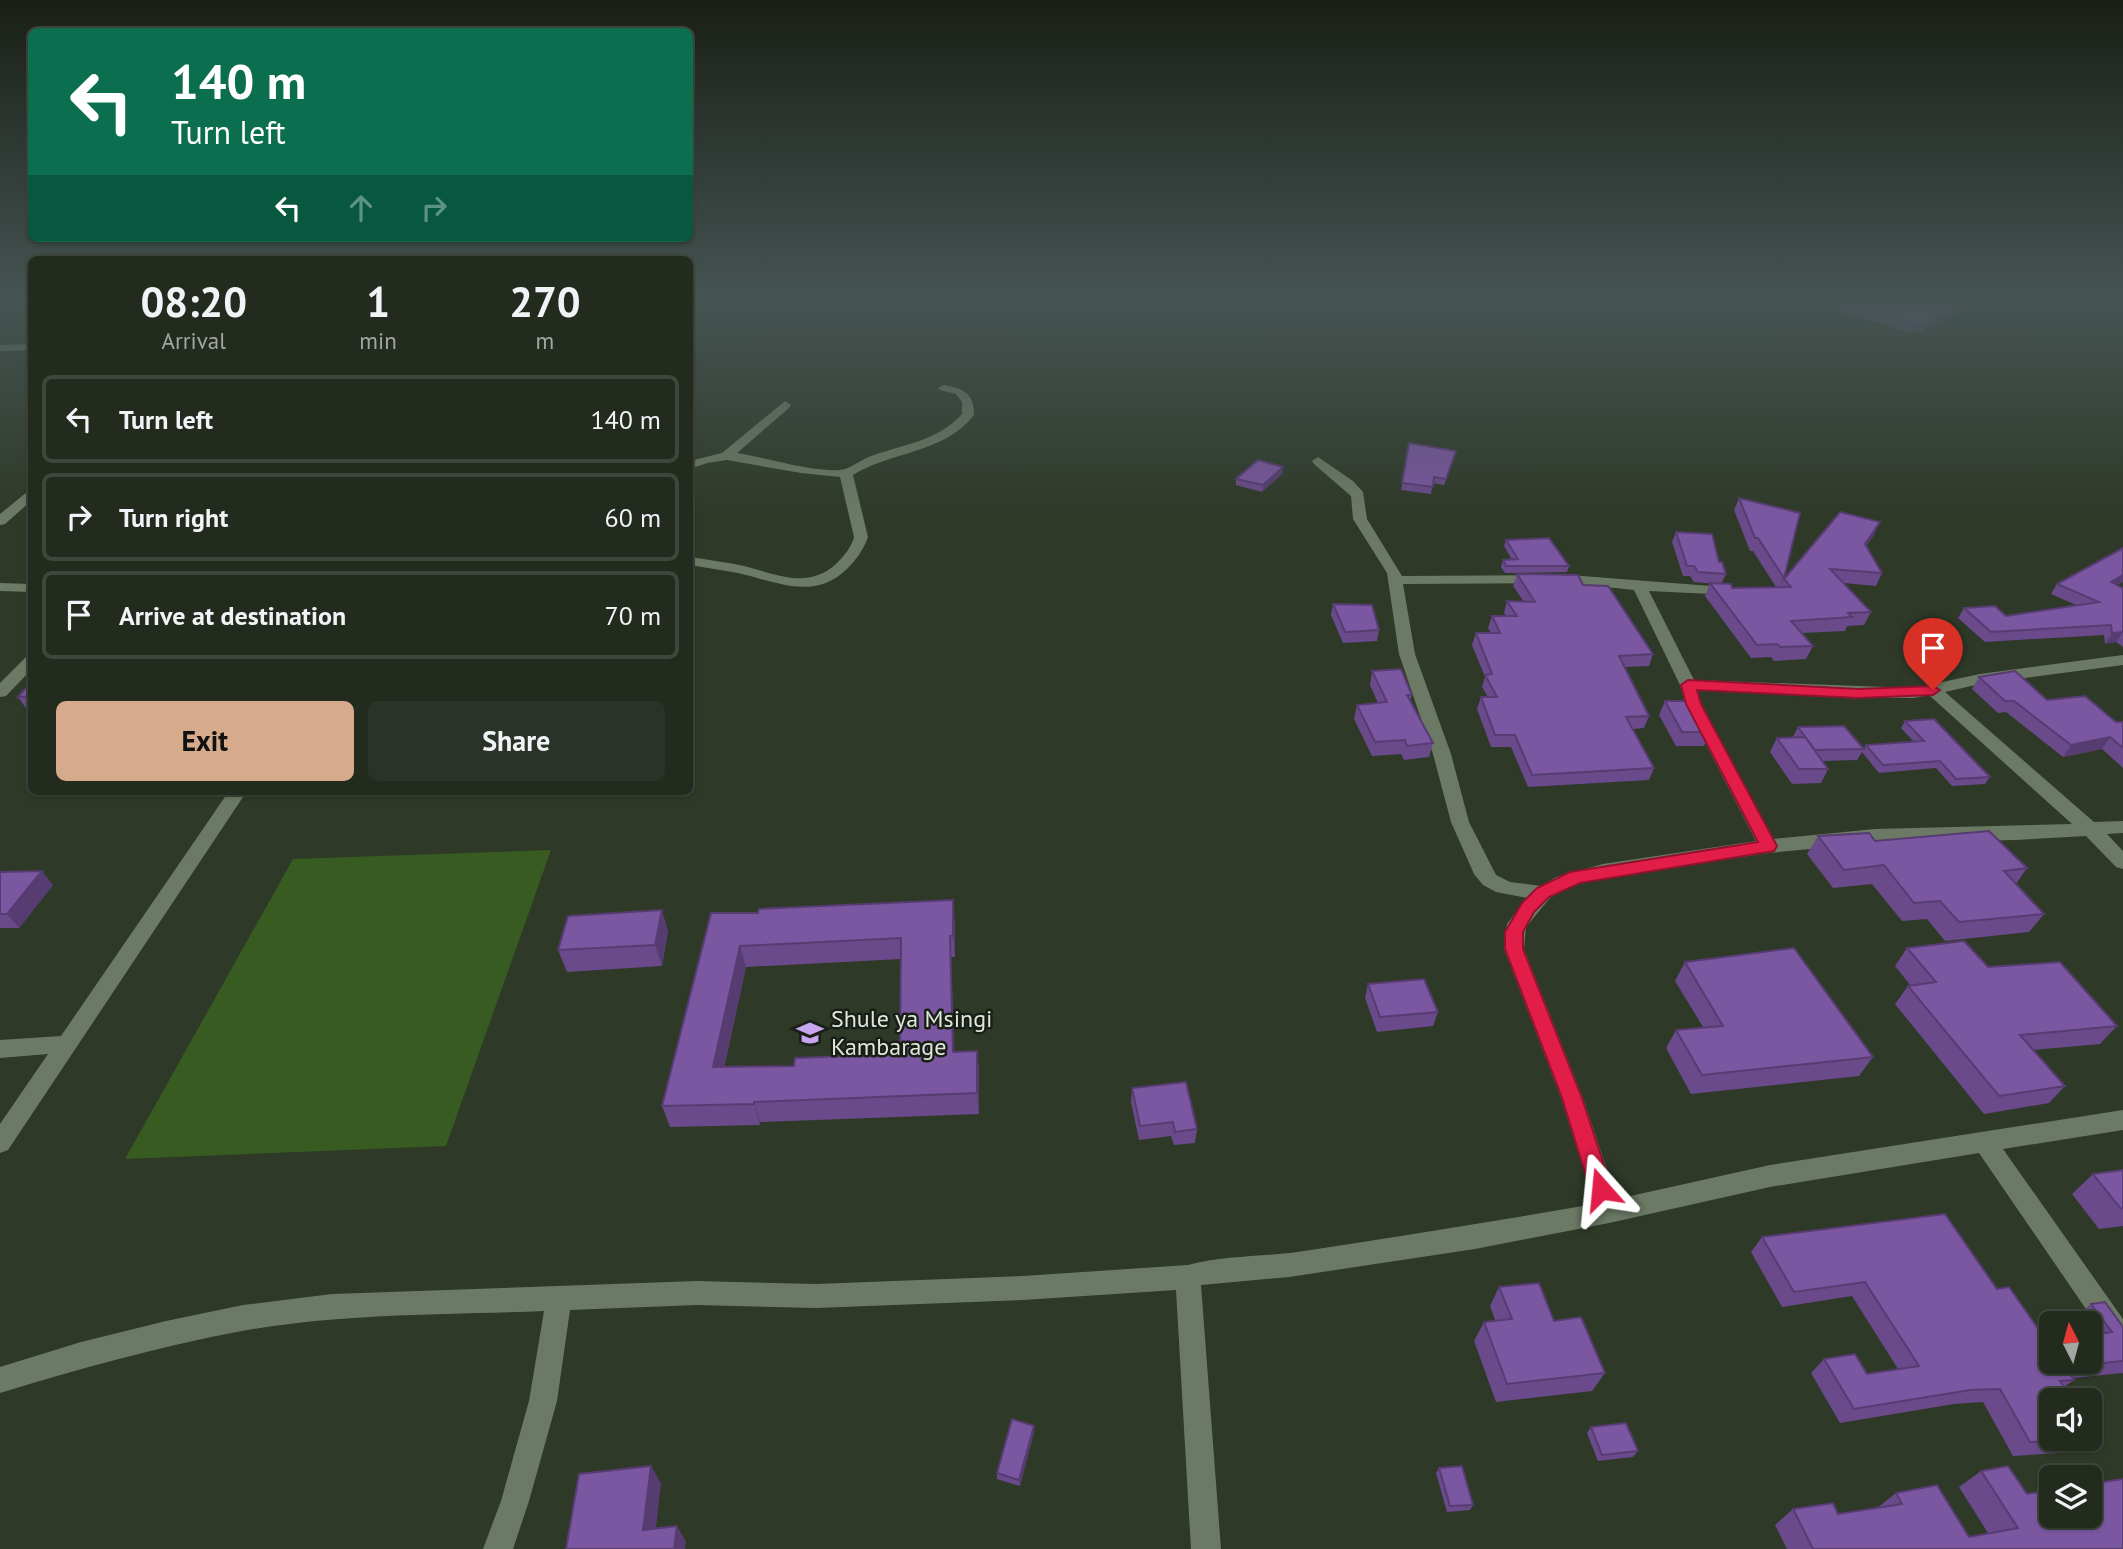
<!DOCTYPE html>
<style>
body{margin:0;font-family:"PT Sans",sans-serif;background:#2a3327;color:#f1f3f6;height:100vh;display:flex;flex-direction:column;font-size:26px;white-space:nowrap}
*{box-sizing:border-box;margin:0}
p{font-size:23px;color:#a2a7a4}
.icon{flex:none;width:38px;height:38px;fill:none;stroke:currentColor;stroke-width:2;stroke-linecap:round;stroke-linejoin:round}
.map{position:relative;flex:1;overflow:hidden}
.sheet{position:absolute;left:28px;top:256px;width:665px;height:539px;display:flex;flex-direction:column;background:#222b1e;border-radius:10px;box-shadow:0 2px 5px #0004,0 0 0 2px #3f473c}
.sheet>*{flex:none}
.banner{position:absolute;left:28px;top:28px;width:665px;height:214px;border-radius:10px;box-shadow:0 2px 5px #0004,0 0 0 2px #3f473c;background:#0b6e4f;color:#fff;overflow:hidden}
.needle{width:46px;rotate:354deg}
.controls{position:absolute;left:2039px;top:1311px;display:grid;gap:14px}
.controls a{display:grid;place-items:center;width:63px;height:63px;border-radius:10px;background:#222b1e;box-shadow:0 2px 5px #0004,0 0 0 2px #3f473c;font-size:35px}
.pin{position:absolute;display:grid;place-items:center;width:60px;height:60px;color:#fff;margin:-72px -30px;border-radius:50% 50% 50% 0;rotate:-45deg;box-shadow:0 0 7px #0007}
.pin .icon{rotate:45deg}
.me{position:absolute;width:77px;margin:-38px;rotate:342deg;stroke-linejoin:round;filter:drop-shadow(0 0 5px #0008)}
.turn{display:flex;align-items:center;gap:24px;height:147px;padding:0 28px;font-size:32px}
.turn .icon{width:91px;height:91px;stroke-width:2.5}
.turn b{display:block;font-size:49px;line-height:60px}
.lanes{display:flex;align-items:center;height:66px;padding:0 28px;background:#0003;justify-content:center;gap:35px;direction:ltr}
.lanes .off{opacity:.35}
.eta{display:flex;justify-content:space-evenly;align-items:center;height:119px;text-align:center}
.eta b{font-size:42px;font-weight:600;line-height:49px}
.cta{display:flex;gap:14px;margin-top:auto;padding:14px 28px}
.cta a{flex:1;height:80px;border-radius:10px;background:#d6ab8b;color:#111;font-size:28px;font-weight:600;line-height:80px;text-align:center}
.cta a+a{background:#2a3327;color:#f1f3f6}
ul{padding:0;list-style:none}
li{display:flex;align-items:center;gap:21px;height:88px;margin:0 14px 10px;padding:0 14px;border:4px solid #3f473c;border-radius:10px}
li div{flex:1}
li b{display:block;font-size:26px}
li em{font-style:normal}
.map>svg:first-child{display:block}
.green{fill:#375b21}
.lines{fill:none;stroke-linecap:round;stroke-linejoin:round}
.minor{fill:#6c7a65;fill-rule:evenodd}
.wall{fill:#6a4a8a;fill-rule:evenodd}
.shaded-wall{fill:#563c71}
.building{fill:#7b56a1;stroke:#563c71;stroke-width:2;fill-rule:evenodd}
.route{fill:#e11d48;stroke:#92132f;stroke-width:2}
.labels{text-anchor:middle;stroke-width:5;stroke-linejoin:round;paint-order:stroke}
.near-poi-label{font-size:24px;fill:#dfe6db;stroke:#191f17;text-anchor:start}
</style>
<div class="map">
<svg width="2123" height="1549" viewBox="0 0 2123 1549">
<rect width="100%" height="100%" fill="#2e3928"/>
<path class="green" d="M551,850l-105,296 -321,13 168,-300z"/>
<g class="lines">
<g class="minor">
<path d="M32,344v6l-32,1v-6z"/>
<path d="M944,385c20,4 30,8 30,30 -29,38 -82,36 -121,60l15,62c-4,12 -12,23 -21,32 -33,32 -70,13 -109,4 -16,-3 -32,-5 -48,-8v-8c18,3 36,5 54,9 33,8 63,24 92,-2 8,-8 15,-16 18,-27l-14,-60 -39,-4 -74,-13 -20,3 -17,6v-8l32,-8 63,-52 6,4 -2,3 -52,45c26,4 85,22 108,16 9,-3 19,-11 29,-14 32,-11 65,-15 88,-41v-12l-6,-8 -16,-4 -2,-2z"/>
<path d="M1318,457l35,24 10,11 4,27 35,57 167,-1 168,13 2,3 -7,4 -83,-4 45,89 220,8 66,-14 143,-19v10l-143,19 -35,8 149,130 29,-1v12l-16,1 16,17v18l-7,-2 -30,-31 -70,4 -141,3 -107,10 -165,25 -34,9 -19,11 -24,29 -2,22 59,149 34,101 153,-34 353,-55v20l-120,19 120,170v35l-9,-4 -135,-197 -209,34 -161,36 -134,26 -186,28 -88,8 20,264h-30l-15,-259 -153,10 -207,8 -119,-3 -127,5 -13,91 -28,100 -16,48h-30l18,-48 28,-100 15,-90c-100,4 -203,2 -302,20 -82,15 -163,38 -242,62v-26l81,-25 85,-21 77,-16 89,-11 365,-13 119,3 207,-8 165,-11c38,-10 78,-8 116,-14 97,-15 194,-30 290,-47l-33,-106 -57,-149 3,-25 20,-26 -31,-6 -13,-7 -9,-11 -23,-52 -18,-68 -34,-100 -12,-81 -34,-54 -2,-23 -37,-32 -2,-3zM1569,583l65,7 46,95 5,19 71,137 -153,23 -47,13 -15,9 -31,-4 -14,-7 -27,-53 -18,-68 -36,-100 -12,-70zM1698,690l160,8h56l15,-3 143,129 -197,5 -102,10 -72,-135z"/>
<path d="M32,488v12l-27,24 -5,1v-11z"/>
<path d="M0,583l32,1v8l-32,-1z"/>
<path d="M32,655v14l-26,27 -6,1v-14l26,-26z"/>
<path d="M229,791h18l-239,359 -8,3v-29l48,-70 -48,4v-18l61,-4z"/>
</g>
</g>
<g class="wall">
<path d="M1805,301h167l-2,5 -49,26 -5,-2 -5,3z"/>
<path d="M1409,443l45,14 -10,28 -11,-2 -2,11 -30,-4z"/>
<path d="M1283,467l-1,7 -20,18 -26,-7v-6z"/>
<path d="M1739,498l45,80 -5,9 5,-8 90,-44 -8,11 16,27 -6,13 -32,-3 27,29 -7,13 -17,1 -2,5 -43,2 11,13 -7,13 -32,2 -3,-4 -20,1 -46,-62 5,-13 6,1 -22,-2 -4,-6h-7l-11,-34 4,-10 43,30 7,12 -5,10 11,4 44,-1 -23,-36h-3l-16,-41z"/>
<path d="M1506,540l63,26 -2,6 -62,1 -4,-6 2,-7h9l-8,-14z"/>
<path d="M1517,574l66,11 70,69 -4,12 -24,1 24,49 -5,12 -11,1 21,39 -5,12 -121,7 -17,-40h-20l-14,-38 4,-12h7l-6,-10 3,-10 -13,-32 4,-12h15l-3,-5 4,-12h14l-2,-3 3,-12 17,1 -11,-16z"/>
<path d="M2057,584l60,1 6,3v59l-7,-5 -11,2 -1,-9 -119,7 -27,-24 6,-10 42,8 70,-11 -25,-11z"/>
<path d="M1333,604l46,26 -2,11 -34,2 -12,-28z"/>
<path d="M1372,671l40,24 -2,5 23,43 -4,14 -25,3 -3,-6 -29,2 -18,-37 3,-14 21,-2 -8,-18z"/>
<path d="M1979,677l137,45h7v46l-21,-19 -39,8 -57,-45 -8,1 -26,-24z"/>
<path d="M32,681v30h-4l-10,-14z"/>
<path d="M1665,701l45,31 -6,14h-28l-17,-31z"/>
<path d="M1905,721l85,56 -5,7 -33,2 -16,-18 -57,5 -17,-21 -5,8 -35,1 6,8 -7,14 -29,1 -22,-32 7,-14 16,-1 5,-10 66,22 2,-4 48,-3 -13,-14z"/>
<path d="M1818,836l57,5 152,27 -11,16 28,30 -15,18 -84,9 -18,-22 -25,2 -30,-37 -39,4 -26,-34z"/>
<path d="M0,872l53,13 -34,43h-19z"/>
<path d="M711,913h47l197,9v35h-4l3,95 23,-1 2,21v42l-219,8v3l-90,2 -8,-21zM901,959l-1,95 -106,12 -70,1 22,-100z"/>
<path d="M668,931l-6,35 -95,6 -9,-22z"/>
<path d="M1907,948l81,19 129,59 -17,18 -67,6 32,36 -16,17 -65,11 -89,-110 13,-18h3l-16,-20z"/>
<path d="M1685,962l188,95 -14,19 -168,18 -25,-46 10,-18 27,-3 -28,-46z"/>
<path d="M1368,984l70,28 -5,14 -56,6 -12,-34z"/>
<path d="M1132,1088l65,41 -2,14 -21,2 -3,-9 -32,4 -8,-38z"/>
<path d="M2123,1170v56l-24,3 -27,-35 21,-20z"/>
<path d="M1762,1237l235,52 49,51 44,22v-39h-13l-3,-5 17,-14 32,23v46l-50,5 1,2 -10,7 31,52 -18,13 -64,4 -30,-54 -29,2 -114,19 -29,-50 13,-14 43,15 31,-5 -46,-73 -70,11 -31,-55z"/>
<path d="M1499,1287l55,34 51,52 -13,18 -96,11 -22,-61 10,-19 11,-2 -5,-14z"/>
<path d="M1034,1426v6l-14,54 -23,-7v-6z"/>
<path d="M1591,1427l47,24 -5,6 -35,4 -11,-28z"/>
<path d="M1439,1468l34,37 -3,5 -23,2 -11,-39z"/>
<path d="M1981,1471l46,23 96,55h-336l-12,-24 18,-16 45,5 39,-6 19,-15 73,44 19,-4 -29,-46z"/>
</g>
<g class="shaded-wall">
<path d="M1970,301h2l-2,5 -49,26 3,-8z"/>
<path d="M1919,323l-3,7 -5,3 3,-8z"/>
<path d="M1283,467l-1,7 -20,18 1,-7z"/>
<path d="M1880,522l-6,13 -15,22 6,-13z"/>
<path d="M2123,575v7l-19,10 7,-10z"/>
<path d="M2123,632l-7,10 -11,2 7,-11z"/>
<path d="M2110,737l-8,12 -39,8 8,-12z"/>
<path d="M42,871l11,14 -34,43 -12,-14z"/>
<path d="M953,900l2,22v35l-2,-21z"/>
<path d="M662,910l6,21 -6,35 -7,-21z"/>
<path d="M950,936l1,21 4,116 -2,-21z"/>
<path d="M740,946l6,21 -26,121 -7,-21z"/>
<path d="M977,1051l2,21v42l-2,-21z"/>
<path d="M754,1102l6,20v3l-6,-21z"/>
<path d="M1034,1426v6l-14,54 -1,-6z"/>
<path d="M651,1466l10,17 -7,63 -11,-16z"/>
<path d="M677,1526l9,16 -1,7h-11z"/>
</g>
<g class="building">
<path d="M1832,301h138l-46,23 -5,-1 -5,2z"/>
<path d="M1409,443l47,8 -10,28 -12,-2 -1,10 -31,-4z"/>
<path d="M1258,460l25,7 -20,18 -27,-6z"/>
<path d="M1739,498l61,15 -16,65 -26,-40h-3z"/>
<path d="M1840,512l40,10 -15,22 17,29 -52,-4 41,43 -23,1 4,4 -61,4 22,25 -33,1 -3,-3 -20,1 -47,-62 21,1 1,4 59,-1 -7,-8z"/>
<path d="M1676,532l36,2 7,28h3l4,12 -28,-2 -4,-6h-7z"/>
<path d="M1549,538l20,28h-63l-3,-6 15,-1 -12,-19z"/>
<path d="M2123,548v27l-12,7 12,6v44l-11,1 -1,-8 -120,7 -27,-24 31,-2 11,10 93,-14 -42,-18z"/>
<path d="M1517,574l61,1 5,10 25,1 45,68 -34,2 30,60 -23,1 28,51 -122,7 -17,-40h-20l-14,-38h16l-12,-22 7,-1 -16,-41h24l-8,-17h25l-10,-15 28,1z"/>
<path d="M1333,604l39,1 7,25 -34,2z"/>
<path d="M1401,669l11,26h-5l26,48 -26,3 -2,-6 -30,2 -18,-37 30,-3 -15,-31z"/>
<path d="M2015,671l32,29 38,-4 31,26h7v26l-13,-11 -39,8 -57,-44h-9l-26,-24z"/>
<path d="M32,681v15l-14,1z"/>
<path d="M1665,701h29l16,31h-28z"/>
<path d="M1934,719l56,58 -34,2 -16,-18 -57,4 -17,-20 58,-4 -19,-20z"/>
<path d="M1844,726l20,23 -49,1 -17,-23z"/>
<path d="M1805,737l23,32h-29l-22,-31z"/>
<path d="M1989,831l38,37 -23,3 40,43 -85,8 -19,-21 -26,2 -30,-38 -40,5 -26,-34 51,-3 6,8z"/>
<path d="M42,871l-35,43h-7v-42z"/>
<path d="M953,900v36h-3l3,116 24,-1v42l-223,9v2l-92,2 49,-193h47l1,-4zM901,938l-1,116 -105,4 -1,8 -81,1 27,-121z"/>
<path d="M662,910l-7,35 -97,5 10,-34z"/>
<path d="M1964,941l24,26 72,-5 57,64 -97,9 45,51 -66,10 -91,-110 28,-4 -29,-34z"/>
<path d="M1794,948l79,109 -171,18 -26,-45 47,-4 -38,-64z"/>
<path d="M1424,979l14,33 -58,5 -12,-33z"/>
<path d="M1186,1082l11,47 -22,3 -2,-10 -33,4 -8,-38z"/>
<path d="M2123,1170v38l-2,1 -28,-35z"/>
<path d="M1945,1214l52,75 12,-2 37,53 5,-1v23h39v-27l22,-3 -21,-28 14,-2 18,25v34l-58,6 9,13 -14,1 12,19h-21v38h39v-9l5,10 -65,3 -30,-53 -30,1 -116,19 -30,-50 31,-5 12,20 52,-8 -54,-84 -71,10 -32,-55z"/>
<path d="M1539,1283l15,38 27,-4 24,56 -98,11 -23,-62 28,-3 -13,-32z"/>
<path d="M1012,1419l22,7 -15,54 -22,-7z"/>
<path d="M1626,1423l12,28 -36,4 -11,-28z"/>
<path d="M651,1466l-8,64 34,-4 -3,23h-108l13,-75z"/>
<path d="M1462,1466l11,39 -23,1 -11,-38z"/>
<path d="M2008,1466l19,28 24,-4v26h39v-32l33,-5v70h-310l-20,-40 40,-6 5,11 64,-10 -6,-11 41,-8 32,52 49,-9 -37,-57z"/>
</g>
<linearGradient id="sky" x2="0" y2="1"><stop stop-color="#191f16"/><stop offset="0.58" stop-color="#465453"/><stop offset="1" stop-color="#465453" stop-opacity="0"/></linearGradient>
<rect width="2123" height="517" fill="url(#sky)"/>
<path class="route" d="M1688,680l170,9 75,-3 7,4 -7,5 -75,3 -161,-8 4,14 76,142 -3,5 -194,32 -31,14 -15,15 -11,20v17l59,149 30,91 -3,7 -8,3 -7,-3 -4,-7 -28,-91 -57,-149v-17l17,-29 15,-15 33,-16 188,-30 -72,-138 -5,-19z"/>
<defs>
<g id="school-bare" transform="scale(2.1)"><path d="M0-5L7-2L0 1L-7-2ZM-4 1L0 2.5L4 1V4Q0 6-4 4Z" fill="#c8a5ef" stroke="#191f17" stroke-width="2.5" paint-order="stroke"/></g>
</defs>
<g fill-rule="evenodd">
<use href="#school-bare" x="810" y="1033"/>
</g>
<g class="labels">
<g class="near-poi-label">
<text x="831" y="1027">Shule ya Msingi<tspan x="831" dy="28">Kambarage</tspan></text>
</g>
</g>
</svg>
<div class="controls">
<a><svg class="needle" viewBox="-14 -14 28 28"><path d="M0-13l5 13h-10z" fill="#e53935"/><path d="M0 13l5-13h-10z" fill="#a2a7a4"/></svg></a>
<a><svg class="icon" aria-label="sound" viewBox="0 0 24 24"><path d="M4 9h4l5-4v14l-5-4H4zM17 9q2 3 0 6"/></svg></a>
<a><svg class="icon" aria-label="layers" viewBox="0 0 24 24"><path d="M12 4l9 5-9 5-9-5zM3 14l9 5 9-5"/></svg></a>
</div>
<div class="pin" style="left:1933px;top:690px;background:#d93025"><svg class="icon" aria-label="arrive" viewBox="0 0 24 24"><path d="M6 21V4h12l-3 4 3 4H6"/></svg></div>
<svg class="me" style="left:1601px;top:1189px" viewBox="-20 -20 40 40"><path d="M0-17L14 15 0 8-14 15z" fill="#e11d48" stroke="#fff" stroke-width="4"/></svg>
<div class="banner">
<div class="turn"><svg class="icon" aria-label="left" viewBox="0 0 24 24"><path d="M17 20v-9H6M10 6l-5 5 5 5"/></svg><div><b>140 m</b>Turn left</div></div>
<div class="lanes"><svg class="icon" aria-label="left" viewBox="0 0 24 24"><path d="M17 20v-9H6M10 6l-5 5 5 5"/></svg><svg class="icon off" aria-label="ahead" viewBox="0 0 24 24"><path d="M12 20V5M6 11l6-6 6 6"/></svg><svg class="icon off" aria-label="right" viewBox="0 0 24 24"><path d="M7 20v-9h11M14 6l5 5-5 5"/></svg></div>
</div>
<section class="sheet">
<div class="eta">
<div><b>08:20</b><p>Arrival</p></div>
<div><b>1</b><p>min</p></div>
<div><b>270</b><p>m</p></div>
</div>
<ul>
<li><svg class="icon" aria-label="left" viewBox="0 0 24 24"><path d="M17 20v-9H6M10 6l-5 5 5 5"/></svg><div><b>Turn left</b></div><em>140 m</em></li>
<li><svg class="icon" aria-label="right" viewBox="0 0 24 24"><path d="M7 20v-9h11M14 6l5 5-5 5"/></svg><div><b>Turn right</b></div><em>60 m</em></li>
<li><svg class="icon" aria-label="arrive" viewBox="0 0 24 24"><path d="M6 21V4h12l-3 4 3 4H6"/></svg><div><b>Arrive at destination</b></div><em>70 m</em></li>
</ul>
<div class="cta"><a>Exit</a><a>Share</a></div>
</section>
</div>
